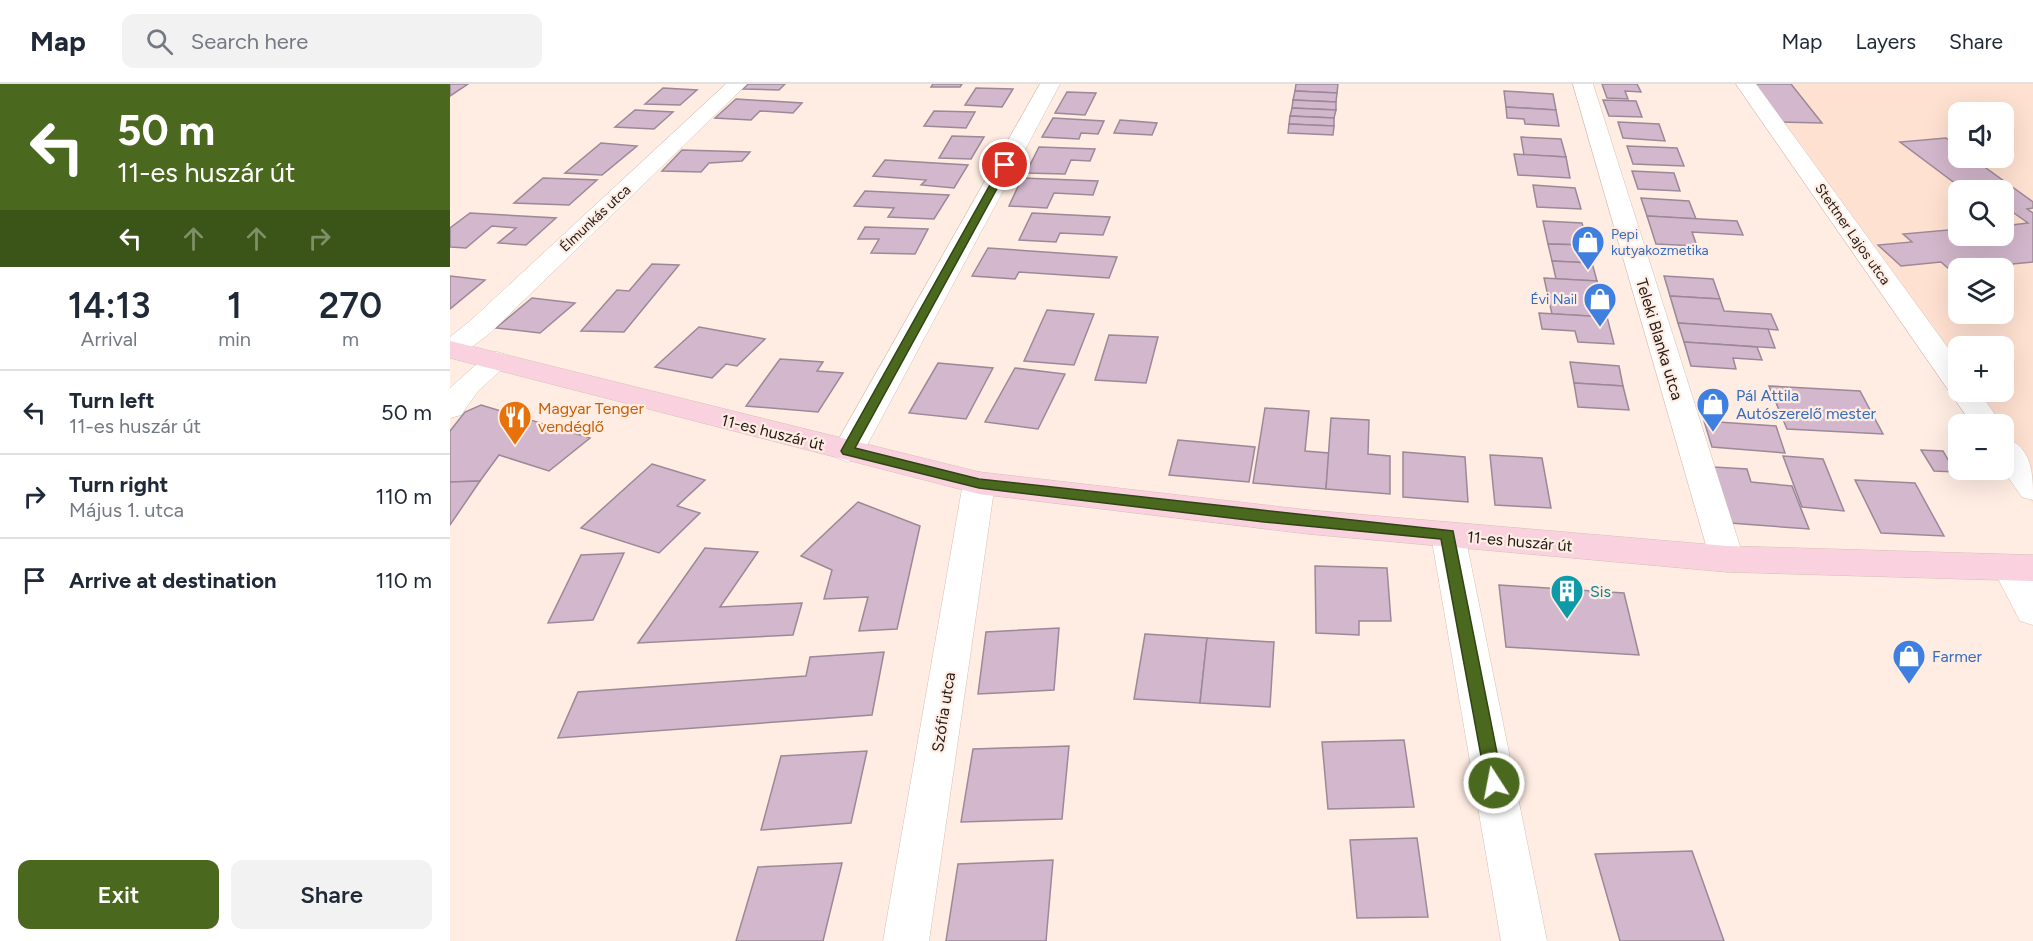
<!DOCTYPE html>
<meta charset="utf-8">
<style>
body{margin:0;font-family:Figtree,sans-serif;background:#f2f2f3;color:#1f2937;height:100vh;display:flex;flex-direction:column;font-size:22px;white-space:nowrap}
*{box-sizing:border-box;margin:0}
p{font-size:20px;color:#747a83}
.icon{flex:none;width:33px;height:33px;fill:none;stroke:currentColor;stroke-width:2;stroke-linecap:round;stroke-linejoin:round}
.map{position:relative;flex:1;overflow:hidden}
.sheet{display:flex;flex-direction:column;background:#fff;width:450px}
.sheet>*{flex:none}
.hud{background:#4a691e;color:#fff;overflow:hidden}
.fabs{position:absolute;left:1498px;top:18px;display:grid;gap:12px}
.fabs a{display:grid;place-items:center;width:66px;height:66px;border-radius:12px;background:#fff;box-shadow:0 6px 24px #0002;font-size:30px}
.pin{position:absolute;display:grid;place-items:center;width:51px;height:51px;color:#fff;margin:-26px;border:3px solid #fff;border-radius:50%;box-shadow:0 2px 6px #0007}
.me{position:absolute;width:66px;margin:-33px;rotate:349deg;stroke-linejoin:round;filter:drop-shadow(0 0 4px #0008)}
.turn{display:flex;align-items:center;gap:21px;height:126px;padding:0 18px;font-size:27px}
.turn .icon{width:78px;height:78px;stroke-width:2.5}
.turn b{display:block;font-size:42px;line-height:51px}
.lanes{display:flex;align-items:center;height:57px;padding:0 18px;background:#0003;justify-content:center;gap:30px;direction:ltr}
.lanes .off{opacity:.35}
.eta{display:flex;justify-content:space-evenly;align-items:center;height:102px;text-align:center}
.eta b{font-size:36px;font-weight:600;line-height:42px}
.button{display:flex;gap:12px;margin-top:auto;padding:12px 18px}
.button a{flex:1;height:69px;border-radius:12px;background:#4a691e;color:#fff;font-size:24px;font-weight:600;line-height:69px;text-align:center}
.button a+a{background:#f2f2f3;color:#1f2937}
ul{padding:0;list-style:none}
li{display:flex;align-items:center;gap:18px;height:84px;padding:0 18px;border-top:2px solid #e0e1e3}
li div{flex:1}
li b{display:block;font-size:22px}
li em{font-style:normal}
header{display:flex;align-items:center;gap:36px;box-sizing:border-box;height:84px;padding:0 30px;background:#fff;border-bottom:2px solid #e0e1e3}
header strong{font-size:28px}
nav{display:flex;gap:33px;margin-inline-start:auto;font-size:21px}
.search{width:420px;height:54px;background:#f2f2f3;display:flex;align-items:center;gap:15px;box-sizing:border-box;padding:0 21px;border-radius:12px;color:#747a83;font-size:22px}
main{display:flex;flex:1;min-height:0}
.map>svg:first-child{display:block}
.built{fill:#ffe1d1;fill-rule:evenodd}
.building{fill:#d3b7cc;stroke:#9c8997;stroke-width:1.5}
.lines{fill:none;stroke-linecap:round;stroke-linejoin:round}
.minor-casing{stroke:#d5c0b4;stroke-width:1}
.secondary-casing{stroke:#d5c0b4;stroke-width:1}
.minor{fill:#fff;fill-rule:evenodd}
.secondary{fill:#fad1de;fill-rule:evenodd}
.route{fill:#4a691e;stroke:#304414;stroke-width:1.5}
.labels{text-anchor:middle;stroke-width:4.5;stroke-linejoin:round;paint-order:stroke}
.far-street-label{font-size:14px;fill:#221b16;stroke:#ffede3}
.far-shop-label{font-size:14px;fill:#366cbe;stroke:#ffede3;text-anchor:start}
.street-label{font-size:16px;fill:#221b16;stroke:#ffede3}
.shop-label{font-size:16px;fill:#366cbe;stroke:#ffede3;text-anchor:start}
.food-label{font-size:16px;fill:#c56008;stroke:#ffede3;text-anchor:start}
.culture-label{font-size:16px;fill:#0d838f;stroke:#ffede3;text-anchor:start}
</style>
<header>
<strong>Map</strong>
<div class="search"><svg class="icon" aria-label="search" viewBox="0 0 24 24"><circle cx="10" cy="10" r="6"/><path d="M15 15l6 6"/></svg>Search here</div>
<nav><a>Map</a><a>Layers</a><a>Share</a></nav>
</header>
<main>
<section class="sheet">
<div class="hud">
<div class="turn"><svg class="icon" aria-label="left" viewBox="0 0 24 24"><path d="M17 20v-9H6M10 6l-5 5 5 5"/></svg><div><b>50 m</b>11-es huszár út</div></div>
<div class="lanes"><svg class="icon" aria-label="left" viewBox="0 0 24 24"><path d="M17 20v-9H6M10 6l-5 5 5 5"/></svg><svg class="icon off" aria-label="ahead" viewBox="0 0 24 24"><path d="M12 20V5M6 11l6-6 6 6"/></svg><svg class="icon off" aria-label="ahead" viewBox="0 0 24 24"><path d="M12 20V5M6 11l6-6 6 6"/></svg><svg class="icon off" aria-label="right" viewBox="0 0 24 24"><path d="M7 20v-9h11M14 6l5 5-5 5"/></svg></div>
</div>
<div class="eta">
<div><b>14:13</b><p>Arrival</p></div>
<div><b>1</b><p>min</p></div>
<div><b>270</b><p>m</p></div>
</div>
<ul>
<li><svg class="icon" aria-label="left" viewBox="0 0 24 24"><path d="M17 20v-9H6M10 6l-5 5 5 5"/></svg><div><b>Turn left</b><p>11-es huszár út</p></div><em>50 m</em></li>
<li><svg class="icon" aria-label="right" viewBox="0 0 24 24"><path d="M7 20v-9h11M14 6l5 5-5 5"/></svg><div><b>Turn right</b><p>Május 1. utca</p></div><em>110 m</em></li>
<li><svg class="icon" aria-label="arrive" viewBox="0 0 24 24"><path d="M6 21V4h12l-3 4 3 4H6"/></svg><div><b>Arrive at destination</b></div><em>110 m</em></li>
</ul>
<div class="button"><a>Exit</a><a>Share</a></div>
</section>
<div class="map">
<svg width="1583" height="857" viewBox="0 0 1583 857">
<rect width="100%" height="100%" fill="#ffede3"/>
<path class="built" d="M1289,0h294v420l-29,-42v-38h-26zM1509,28h45v46h-45zM1509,106h45v46h-45zM1509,184h45v46h-45zM1509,262h45v46h-45z"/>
<g class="building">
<path d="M0,0h18l-18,12z"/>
<path d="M298,0h37l-6,6 -36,-1z"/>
<path d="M483,0h29l-2,3h-29z"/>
<path d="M846,0h42l-1,9 -42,-2z"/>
<path d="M1152,0h35l4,8 -16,-1 3,8 -21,-1z"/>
<path d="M1298,0h43l31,39 -46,-1z"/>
<path d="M213,4l34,2 -17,15 -35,-1z"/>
<path d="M526,4l37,1 -11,18 -37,-2z"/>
<path d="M845,7l42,2 -1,9 -43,-2z"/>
<path d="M1054,7l49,3 3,16 -50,-3z"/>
<path d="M617,8l29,1 -11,22 -30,-2z"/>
<path d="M286,15l66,4 -9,10 -33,-2 -9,9 -36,-2z"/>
<path d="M843,16l43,2v8l-44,-2z"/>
<path d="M1153,16l33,1 6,16 -33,-1z"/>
<path d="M1056,23l50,3 3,16 -34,-2 -1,-5 -17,-1z"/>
<path d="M842,24l44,2 -2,8 -44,-2z"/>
<path d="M185,26l38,2 -19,17 -39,-2z"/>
<path d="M484,27l41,1 -9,16 -42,-2z"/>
<path d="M840,32l44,2v8l-45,-2z"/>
<path d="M603,34l51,3 -6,13 -17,-1 -2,6 -37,-2z"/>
<path d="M670,36l37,3 -5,12 -38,-2z"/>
<path d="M1168,38l41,2 6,17 -42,-3z"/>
<path d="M839,40l45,2 -1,9 -45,-2z"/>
<path d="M502,52l32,1 -13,22 -32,-1z"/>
<path d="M1071,53l40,2 5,18 -42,-2z"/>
<path d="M1496,54l13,10v10h13l61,44v6l-6,1 6,4v49l-83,8 -9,-8 -40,4 -23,-21 34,-3 -9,-8 56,-5v7h9l7,5 33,-3 -4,-3v-9l24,-3 -17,-12 -7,1v-22h-40l-64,-48z"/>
<path d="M151,59l36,3 -35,29 -37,-2z"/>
<path d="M1177,62l50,2 7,18 -51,-2z"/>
<path d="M589,63l56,2 -5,12 -19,-1 -6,14 -39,-1z"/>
<path d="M232,66l68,2 -8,9 -33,2 -8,9 -39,-1z"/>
<path d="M1064,70l52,3 4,21 -52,-3z"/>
<path d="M435,76l83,5 -14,23 -33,-3 5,-5 -53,-4z"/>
<path d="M1182,87l42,2 6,18 -42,-2z"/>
<path d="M93,94l54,2 -28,25 -55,-2z"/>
<path d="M572,94l76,3 -5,14 -39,-2 -7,15 -38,-2z"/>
<path d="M1083,101l42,3 6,21 -44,-2z"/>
<path d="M415,107l84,4 -15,24 -46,-2 6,-9 -40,-2z"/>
<path d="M1191,114l48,3 7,18 -49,-3z"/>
<path d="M20,129l86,5 -30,27 -28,-2 18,-15 -24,-2 -26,22 -16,-1v-19z"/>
<path d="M582,129l78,4 -7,18 -43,-2 -4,9 -37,-2z"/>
<path d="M1197,132l90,5 6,14 -51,-3 5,14 -41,-2z"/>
<path d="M1093,137l39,2 6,22 -40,-1z"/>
<path d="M415,143l63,2 -13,25 -44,-1 8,-14h-21z"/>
<path d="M1098,160l40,1 4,18 -40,-2z"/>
<path d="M538,164l129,9 -8,21 -90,-6 -4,7 -43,-3z"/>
<path d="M1102,177l40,2 5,18 -41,-2z"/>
<path d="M202,180l27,1 -55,67 -43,-1 36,-41 12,1z"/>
<path d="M0,192l35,4 -35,29z"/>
<path d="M1214,192l49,3 7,20 -50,-3z"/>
<path d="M1094,194l53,3 10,36 -55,-3z"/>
<path d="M1220,212l50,3 4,12 47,3 7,16 -100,-7z"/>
<path d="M82,214l43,5 -35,30 -44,-5z"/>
<path d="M597,226l47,4 -20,51 -50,-4z"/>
<path d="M1089,229l68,4 7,27 -36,-2 -3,-11 -33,-2z"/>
<path d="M1228,239l90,6 7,19 -91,-6z"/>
<path d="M249,243l66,12 -28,27 -11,-2 -14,14 -57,-11z"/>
<path d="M659,251l49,2 -12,46 -51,-3z"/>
<path d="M1234,258l73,5 5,13 -29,-2 3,11 -45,-3z"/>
<path d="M330,275l43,3 -6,9 26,2 -25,39 -72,-6z"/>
<path d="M1120,278l49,4 4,20 -49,-3z"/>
<path d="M488,279l55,5 -27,51 -57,-6z"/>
<path d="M565,284l50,6 -27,55 -53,-7z"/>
<path d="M1124,299l49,3 6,24 -51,-3z"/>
<path d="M1319,302l91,5 23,43 -96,-5z"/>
<path d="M31,321l109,33 -41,33 -50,-16 -19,26 -30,1v-51l15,-19z"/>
<path d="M815,324l44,3 -4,40 24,2 -3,36 -73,-6z"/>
<path d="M881,334l38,2 -1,34 22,2v38l-64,-5z"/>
<path d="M1254,337l72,5 9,27 -73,-6z"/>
<path d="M728,356l77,7 -6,35 -80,-7z"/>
<path d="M1471,366l22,1 12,21 -21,-1z"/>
<path d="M953,368l62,5 3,45 -65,-5z"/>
<path d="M1040,371l52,3 9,50 -56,-3z"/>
<path d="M1333,372l40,3 21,52 -42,-4z"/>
<path d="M202,380l53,16 -28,26 23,7 -41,40 -78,-25z"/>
<path d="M1263,383l34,2 4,13 41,4 17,43 -79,-6z"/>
<path d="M1405,396l60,3 29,53 -63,-3z"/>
<path d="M30,397l-30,44v-43z"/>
<path d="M408,418l62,24 -23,103 -38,2 9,-34 -44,2 8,-29 -31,-14z"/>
<path d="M255,464l53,4 -38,55 82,-4 -9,32 -155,8z"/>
<path d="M174,469l-31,67 -45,3 33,-68z"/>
<path d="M865,482l72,2 4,53h-32v14l-43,-2z"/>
<path d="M1049,501l125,8 15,62 -133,-8z"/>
<path d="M609,544l-5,62 -76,4 8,-62z"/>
<path d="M695,550l62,4 -7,65 -66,-4z"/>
<path d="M757,554l67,4 -4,65 -70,-4z"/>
<path d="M434,568l-12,63 -314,23 20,-46 228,-16 4,-19z"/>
<path d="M954,656l10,67 -86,2 -6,-67z"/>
<path d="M619,662l-7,73 -101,3 12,-73z"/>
<path d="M417,667l-16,72 -90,7 20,-74z"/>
<path d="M967,754l11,79 -71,1 -7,-78z"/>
<path d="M1242,767l32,90h-104l-25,-87z"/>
<path d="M603,776l-7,81h-100l12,-77z"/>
<path d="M392,779l-19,78h-87l22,-74z"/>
</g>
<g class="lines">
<g class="minor-casing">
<g id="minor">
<path d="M276,0h21l-258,250 -28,21 -11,2v-20l19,-15z"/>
<path d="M590,0h20l-196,367 -5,7 -11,4 -11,-4 -5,-7z"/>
<path d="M1123,0h20l151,475 -5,9 -12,4 -12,-4 -5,-9z"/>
<path d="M1286,0h20l203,279v29h20l23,32h-30z"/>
<path d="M47,268l10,3 4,6 -33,30 -17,24 -11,3v-30l37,-33z"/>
<path d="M1554,354c29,8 29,37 29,62l-11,-3 -19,-27z"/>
<path d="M529,388l11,3 5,8 -66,458h-46l80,-458 5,-8z"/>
<path d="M998,439l12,3 5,9 82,406h-46l-70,-406 5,-9z"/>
<path d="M1560,472l12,4 11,19v46l-13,-4 -27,-52 5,-9z"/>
</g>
</g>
<g class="secondary-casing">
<path id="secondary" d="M0,257l529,131 329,38 419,36 306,9v26l-306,-9 -419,-38 -329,-40 -529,-136z"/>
</g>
<use href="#minor" class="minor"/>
<use href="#secondary" class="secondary"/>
</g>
<path class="route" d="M555,79l5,2 -155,283 124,31 474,52 50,252 -3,5 -6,3 -6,-3 -2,-5 -45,-244 -177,-17 -285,-34 -136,-34 -2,-3 160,-286z"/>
<defs>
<g id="shop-pin" transform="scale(1.725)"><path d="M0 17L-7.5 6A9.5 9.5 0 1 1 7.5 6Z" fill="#3f7fe0" stroke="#ffede3"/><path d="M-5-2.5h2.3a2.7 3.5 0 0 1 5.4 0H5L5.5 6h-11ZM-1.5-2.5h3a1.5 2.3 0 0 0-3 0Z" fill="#fff"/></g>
<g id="restaurant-pin" transform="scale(1.725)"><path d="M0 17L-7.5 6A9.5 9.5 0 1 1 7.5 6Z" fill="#e8710a" stroke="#ffede3"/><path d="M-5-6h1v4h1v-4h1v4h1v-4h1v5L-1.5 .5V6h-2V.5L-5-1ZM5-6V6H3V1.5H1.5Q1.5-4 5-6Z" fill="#fff"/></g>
<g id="building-pin" transform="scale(1.725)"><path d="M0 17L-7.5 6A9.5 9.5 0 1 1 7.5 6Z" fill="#0f9aa8" stroke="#ffede3"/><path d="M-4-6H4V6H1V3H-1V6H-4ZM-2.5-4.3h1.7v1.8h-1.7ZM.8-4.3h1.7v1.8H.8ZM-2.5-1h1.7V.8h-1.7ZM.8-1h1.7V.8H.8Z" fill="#fff"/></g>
</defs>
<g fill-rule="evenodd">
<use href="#shop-pin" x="1138" y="158"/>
<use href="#shop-pin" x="1150" y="215"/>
<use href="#shop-pin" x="1263" y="320"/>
<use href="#restaurant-pin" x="65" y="333"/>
<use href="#building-pin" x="1117" y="507"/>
<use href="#shop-pin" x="1459" y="572"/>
</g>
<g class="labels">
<g class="far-street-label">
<text transform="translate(145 134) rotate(-43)" y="5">Élmunkás utca</text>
<text transform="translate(1403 150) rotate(55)" y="5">Stettner Lajos utca</text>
</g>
<g class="far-shop-label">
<text x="1161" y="155">Pepi<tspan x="1161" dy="16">kutyakozmetika</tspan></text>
<text x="1127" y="220" text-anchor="end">Évi Nail</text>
</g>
<g class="street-label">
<text transform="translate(1210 255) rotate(73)" y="6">Teleki Blanka utca</text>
<text transform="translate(323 348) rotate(14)" y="6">11-es huszár út</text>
<text transform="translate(1070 457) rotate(5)" y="6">11-es huszár út</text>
<text transform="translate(493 628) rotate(-81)" y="6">Szófia utca</text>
</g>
<g class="shop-label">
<text x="1286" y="317">Pál Attila<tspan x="1286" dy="18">Autószerelő mester</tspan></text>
<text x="1482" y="578">Farmer</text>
</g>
<g class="food-label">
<text x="88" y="330">Magyar Tenger<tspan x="88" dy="18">vendéglő</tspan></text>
</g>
<g class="culture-label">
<text x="1140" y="513">Sis</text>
</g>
</g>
</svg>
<div class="fabs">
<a><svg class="icon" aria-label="sound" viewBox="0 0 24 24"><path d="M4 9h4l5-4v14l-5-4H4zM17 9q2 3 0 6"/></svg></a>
<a><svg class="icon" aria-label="search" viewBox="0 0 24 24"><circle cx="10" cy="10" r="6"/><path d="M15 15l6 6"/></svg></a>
<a><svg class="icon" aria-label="layers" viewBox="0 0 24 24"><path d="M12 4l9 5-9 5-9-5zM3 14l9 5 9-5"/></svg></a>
<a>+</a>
<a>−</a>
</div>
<div class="pin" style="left:555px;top:81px;background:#d93025"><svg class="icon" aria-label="arrive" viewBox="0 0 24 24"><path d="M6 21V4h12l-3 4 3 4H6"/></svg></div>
<svg class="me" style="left:1044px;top:699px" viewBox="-20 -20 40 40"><circle r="17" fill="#4a691e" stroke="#fff" stroke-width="3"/><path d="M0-11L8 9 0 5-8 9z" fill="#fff"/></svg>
</div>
</main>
